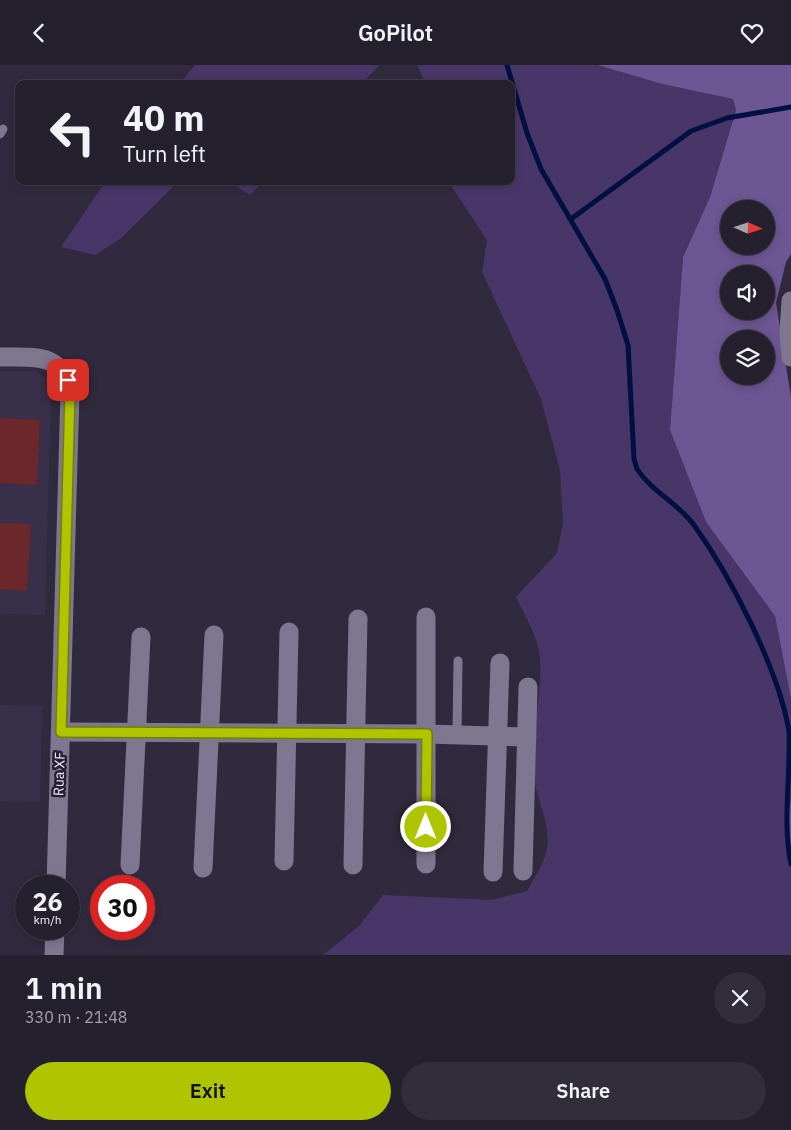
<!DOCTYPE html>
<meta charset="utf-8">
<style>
body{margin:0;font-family:"IBM Plex Sans",sans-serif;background:#312d3a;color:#f1f3f6;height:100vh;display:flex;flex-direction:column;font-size:19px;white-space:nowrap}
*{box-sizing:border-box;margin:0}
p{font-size:16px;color:#a3a3aa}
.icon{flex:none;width:28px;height:28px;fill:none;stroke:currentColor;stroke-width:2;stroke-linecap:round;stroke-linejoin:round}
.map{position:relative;height:890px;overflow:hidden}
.drawer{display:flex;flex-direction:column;background:#25202e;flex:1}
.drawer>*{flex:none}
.hud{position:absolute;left:15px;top:15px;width:500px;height:105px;border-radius:10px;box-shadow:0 2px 8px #0003,0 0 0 1px #423e4a;background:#25202e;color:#f1f3f6;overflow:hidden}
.needle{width:32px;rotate:93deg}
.tools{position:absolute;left:720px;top:135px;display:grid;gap:10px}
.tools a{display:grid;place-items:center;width:55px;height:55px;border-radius:50%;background:#25202e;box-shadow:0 2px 8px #0003,0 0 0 1px #423e4a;font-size:25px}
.speed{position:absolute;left:15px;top:810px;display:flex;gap:10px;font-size:25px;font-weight:700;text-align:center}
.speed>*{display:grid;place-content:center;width:65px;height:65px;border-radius:50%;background:#25202e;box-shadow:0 2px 8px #0003,0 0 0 1px #423e4a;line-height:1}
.speed small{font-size:12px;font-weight:400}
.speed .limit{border:8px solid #d22;background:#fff;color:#111}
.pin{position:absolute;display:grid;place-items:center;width:42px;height:42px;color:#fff;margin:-21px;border-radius:10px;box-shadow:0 2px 8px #0006}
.me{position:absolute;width:55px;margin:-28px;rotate:0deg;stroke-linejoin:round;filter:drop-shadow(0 0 4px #0008)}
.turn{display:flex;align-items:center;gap:18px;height:105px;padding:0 25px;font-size:22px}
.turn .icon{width:65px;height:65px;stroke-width:2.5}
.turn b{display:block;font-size:35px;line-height:42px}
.round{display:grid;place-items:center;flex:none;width:52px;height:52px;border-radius:26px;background:#312d3a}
.summary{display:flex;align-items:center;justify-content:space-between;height:85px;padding:0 25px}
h1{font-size:30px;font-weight:600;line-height:38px}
.button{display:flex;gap:10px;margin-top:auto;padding:10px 25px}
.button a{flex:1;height:58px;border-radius:30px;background:#b0c501;color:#111;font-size:20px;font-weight:600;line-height:58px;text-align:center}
.button a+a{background:#312d3a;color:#f1f3f6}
header{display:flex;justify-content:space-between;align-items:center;height:65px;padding:0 25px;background:#25202e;font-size:22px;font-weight:600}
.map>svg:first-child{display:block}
.built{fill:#382f4a}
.green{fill:#493668}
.forest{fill:#6c5693;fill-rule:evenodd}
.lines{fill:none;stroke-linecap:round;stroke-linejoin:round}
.stream{stroke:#001042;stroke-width:5}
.building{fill:#6b2729}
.service{stroke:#7f7790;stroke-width:9}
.minor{stroke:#7f7790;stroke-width:19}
.route-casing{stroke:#728001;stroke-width:12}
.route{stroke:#b0c501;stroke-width:9}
.labels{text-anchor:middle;stroke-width:5;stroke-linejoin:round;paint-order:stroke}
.street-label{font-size:14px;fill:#f3effc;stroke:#272034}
</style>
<header><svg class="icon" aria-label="back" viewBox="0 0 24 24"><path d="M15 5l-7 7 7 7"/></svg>GoPilot<svg class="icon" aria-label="heart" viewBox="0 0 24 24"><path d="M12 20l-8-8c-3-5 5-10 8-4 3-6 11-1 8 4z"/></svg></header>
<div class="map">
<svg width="791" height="890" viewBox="0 0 791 890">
<rect width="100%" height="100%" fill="#312a3e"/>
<g class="built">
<path d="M0,306h36l11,8 4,15 -6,221 -45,-1z"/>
<path d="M0,640l42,1 -2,96 -40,-1z"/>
</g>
<g class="green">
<path d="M195,0h185l-19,19h-182z"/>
<path d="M417,0h179l66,19 71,15 3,10 -26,88 -27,60 -13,173 36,92 69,94 16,83v99l-6,35 6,27v95h-468l36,-29 24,-31 109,5 35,-9c6,-12 18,-28 20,-42 4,-27 -12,-52 -14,-78 -3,-38 10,-75 7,-114 -2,-20 -15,-41 -24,-60l41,-44 6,-31 -3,-52 -19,-71 -59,-127 5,-32 -39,-59h63v-97h-85z"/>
<path d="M106,116h73l-59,58 -25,16 -34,-8z"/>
<path d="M228,116h36l-14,14z"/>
</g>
<g class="forest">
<path d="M597,0h194v189l-5,8 -10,41 15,94v302l-16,-83 -69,-94 -36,-92 13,-173 27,-60 26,-87 -3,-11 -71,-15zM729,144h37v37h-37zM729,209h37v37h-37zM729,274h37v37h-37z"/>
<path d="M791,733v62l-6,-27z"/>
</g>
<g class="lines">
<g class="stream">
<path d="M507,0l20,68 14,36 64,110 12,31 11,35 6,114 3,10c15,23 41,34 57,56 37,52 84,143 95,206 2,44 -7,90 2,133"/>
<path d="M571,154l120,-88 36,-13 64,-11"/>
</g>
</g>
<g class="building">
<path d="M0,353l40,2 -3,65 -37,-2z"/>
<path d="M0,458l31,1 -4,67 -27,-2z"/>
</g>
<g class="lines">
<g class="service">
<path d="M0,69l3,-5"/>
<path d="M457,670l1,-74"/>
</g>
<g class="minor">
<path d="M791,236l-2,30 2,26"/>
<path d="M0,292c33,1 62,-6 70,35l-14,494"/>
<path d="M426,552v247"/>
<path d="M61,667l366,2 100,3"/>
<path d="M284,796l5,-229"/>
<path d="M130,800l11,-228"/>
<path d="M353,800l5,-246"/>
<path d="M203,803l11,-233"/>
<path d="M523,806l5,-184"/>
<path d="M493,807l7,-209"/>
<path d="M54,890l1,-26"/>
</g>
</g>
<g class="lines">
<g class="route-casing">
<path id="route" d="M68,315l2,12 -9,340 366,2 -1,93"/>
</g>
<use href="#route" class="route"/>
</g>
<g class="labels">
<g class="street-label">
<text transform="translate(59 709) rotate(-88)" y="5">Rua XF</text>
</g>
</g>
</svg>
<div class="tools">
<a><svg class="needle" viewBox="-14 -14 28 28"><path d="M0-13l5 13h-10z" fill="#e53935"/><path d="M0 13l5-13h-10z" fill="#a3a3aa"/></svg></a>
<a><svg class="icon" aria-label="sound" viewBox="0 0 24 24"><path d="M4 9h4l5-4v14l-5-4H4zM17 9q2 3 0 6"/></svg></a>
<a><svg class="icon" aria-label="layers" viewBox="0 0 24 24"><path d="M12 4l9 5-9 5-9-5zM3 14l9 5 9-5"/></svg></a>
</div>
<div class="speed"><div>26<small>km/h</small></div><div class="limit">30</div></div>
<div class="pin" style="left:68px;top:315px;background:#d93025"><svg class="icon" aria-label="arrive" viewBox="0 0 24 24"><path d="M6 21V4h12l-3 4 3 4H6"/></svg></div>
<svg class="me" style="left:426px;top:762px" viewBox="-20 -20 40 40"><circle r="17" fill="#b0c501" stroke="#fff" stroke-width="3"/><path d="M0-11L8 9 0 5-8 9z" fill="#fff"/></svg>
<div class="hud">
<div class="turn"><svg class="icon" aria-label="left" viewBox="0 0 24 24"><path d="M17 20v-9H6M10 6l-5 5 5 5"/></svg><div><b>40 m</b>Turn left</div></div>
</div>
</div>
<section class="drawer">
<div class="summary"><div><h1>1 min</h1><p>330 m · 21:48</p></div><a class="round"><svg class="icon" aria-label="close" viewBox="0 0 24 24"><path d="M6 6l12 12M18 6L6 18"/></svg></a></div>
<div class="button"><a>Exit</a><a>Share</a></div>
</section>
